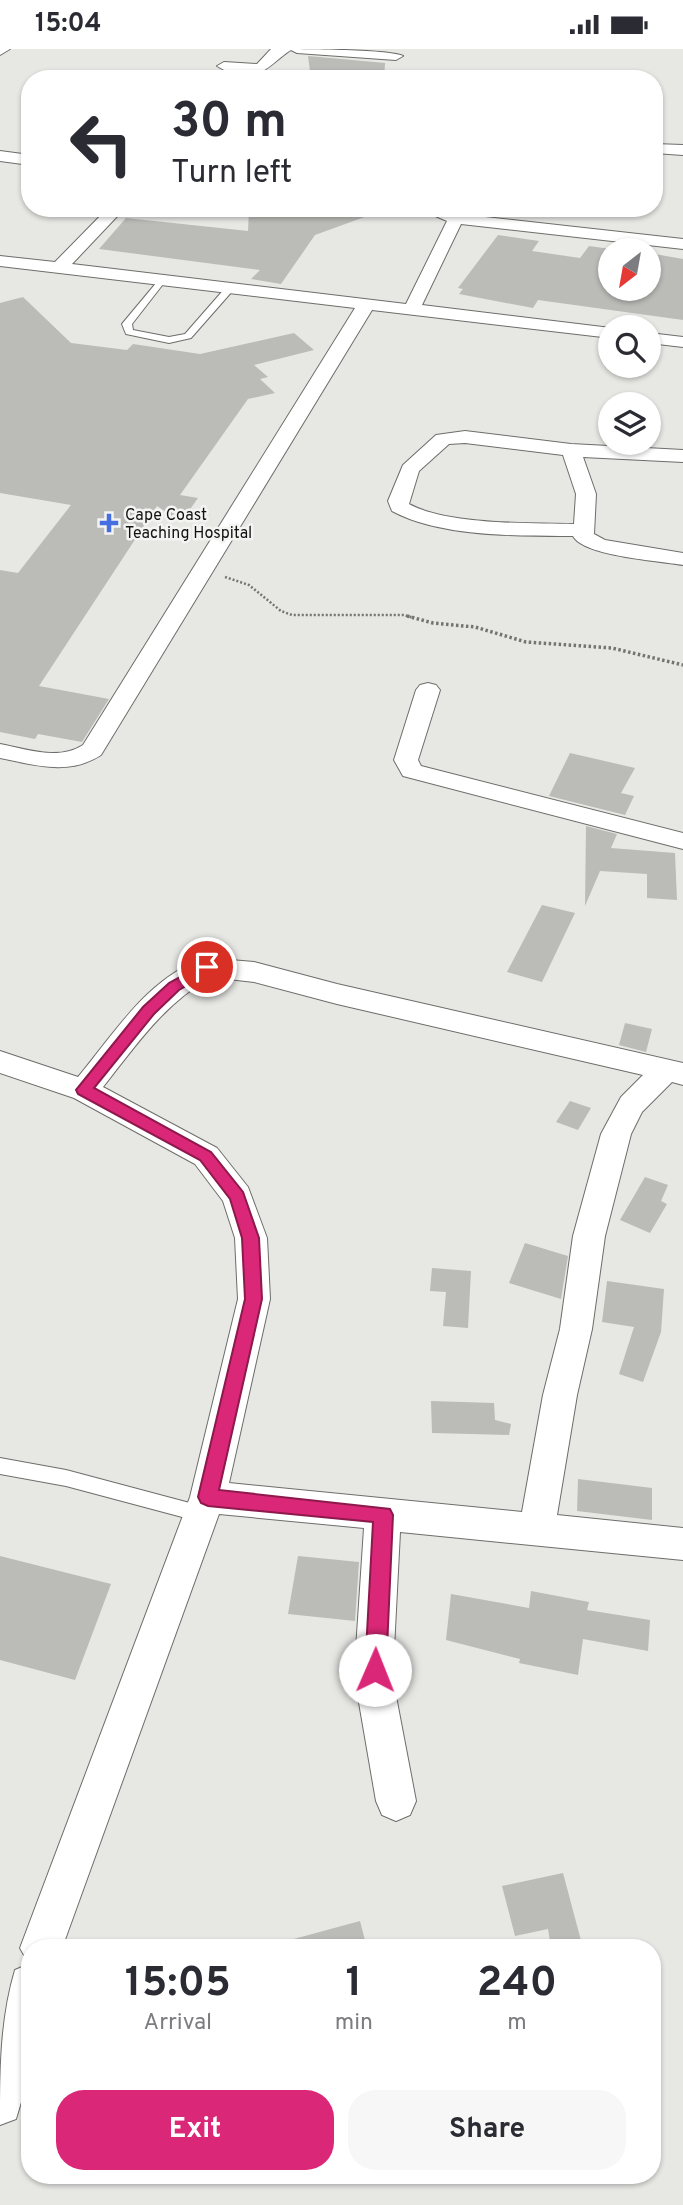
<!DOCTYPE html>
<style>
body{margin:0;font-family:Overpass,sans-serif;background:#f7f7f7;color:#2b2b33;height:100vh;display:flex;flex-direction:column;font-size:26px;white-space:nowrap}
*{box-sizing:border-box;margin:0}
p{font-size:23px;color:#7c7c81}
.icon{flex:none;width:38px;height:38px;fill:none;stroke:currentColor;stroke-width:2;stroke-linecap:round;stroke-linejoin:round}
.map{position:relative;flex:1;overflow:hidden}
.drawer{position:absolute;left:21px;top:1890px;width:640px;height:245px;display:flex;flex-direction:column;background:#fff;border-radius:28px;box-shadow:0 2px 5px #0004}
.drawer>*{flex:none}
.top-card{position:absolute;left:21px;top:21px;width:642px;height:147px;border-radius:28px;box-shadow:0 2px 5px #0004;background:#fff;color:#2b2b33;overflow:hidden}
.needle{width:46px;rotate:211deg}
.tools{position:absolute;left:598px;top:189px;display:grid;gap:14px}
.tools a{display:grid;place-items:center;width:63px;height:63px;border-radius:50%;background:#fff;box-shadow:0 2px 5px #0004;font-size:35px}
.pin{position:absolute;display:grid;place-items:center;width:60px;height:60px;color:#fff;margin:-30px;border:4px solid #fff;border-radius:50%;box-shadow:0 2px 7px #0007}
.me{position:absolute;width:77px;margin:-38px;rotate:1deg;stroke-linejoin:round;filter:drop-shadow(0 0 5px #0008)}
.turn{display:flex;align-items:center;gap:24px;height:147px;padding:0 35px;font-size:32px}
.turn .icon{width:91px;height:91px;stroke-width:2.5}
.turn b{display:block;font-size:49px;line-height:60px}
.eta{display:flex;justify-content:space-evenly;align-items:center;height:119px;text-align:center}
.eta b{font-size:42px;font-weight:700;line-height:49px}
.primary-button{display:flex;gap:14px;margin-top:auto;padding:14px 35px}
.primary-button a{flex:1;height:80px;border-radius:28px;background:#db2777;color:#fff;font-size:28px;font-weight:700;line-height:80px;text-align:center}
.primary-button a+a{background:#f7f7f7;color:#2b2b33}
.status{display:flex;justify-content:space-between;align-items:center;height:49px;padding:0 35px;background:#fff;direction:ltr}
.status svg{height:19px;fill:currentColor}
.map>svg:first-child{display:block}
.building{fill:#bbbbb8}
.lines{fill:none;stroke-linecap:round;stroke-linejoin:round}
.service-casing{stroke:#6d6d6a;stroke-width:2}
.minor-casing{stroke:#6d6d6a;stroke-width:2}
.path-far1{stroke:#747472;stroke-width:2.5;stroke-dasharray:2 2;stroke-linecap:butt}
.path{stroke:#747472;stroke-width:3.5;stroke-dasharray:2.5 2.5;stroke-linecap:butt}
.service{fill:#fff;fill-rule:evenodd}
.minor{fill:#fff;fill-rule:evenodd}
.route{fill:#db2777;stroke:#8e194d;stroke-width:2}
.poi-dot{fill:#466ee0;stroke:#f4f5f2;stroke-width:2.5}
.labels{text-anchor:middle;stroke-width:5;stroke-linejoin:round;paint-order:stroke}
.far-poi-label{font-size:16px;fill:#121211;stroke:#f4f5f2;text-anchor:start}
</style>
<div class="status"><b>15:04</b><svg viewBox="0 0 49 12"><path d="M0 12V9h3v3zM5 12V6h3v6zM10 12V3h3v9zM15 12V0h3v12zM26 1h20v11H26zM47 4h2v5h-2z"/></svg></div>
<div class="map">
<svg width="683" height="2156" viewBox="0 0 683 2156">
<rect width="100%" height="100%" fill="#e7e8e4"/>
<g class="building">
<path d="M308,7l77,7 -1,16h-73z"/>
<path d="M249,159h131l1,3 -66,24 -34,49 -30,-5 9,-9 -161,-21 27,-31 122,13z"/>
<path d="M498,186l41,6 -7,10 48,7 9,-12 29,4h-7v39h38v-36l34,6v61l-145,-20 -5,8 -74,-14 4,-5 -5,-1z"/>
<path d="M23,248l48,46 56,7 6,-6 67,10 94,-21 20,17 -60,15 14,12 -8,2 15,14 -27,6 -68,96 18,3 -17,24 -24,-16 -118,180 70,13 -27,43 -44,-8 -3,5 -35,-7v-162l18,3 53,-68 -71,-12v-190z"/>
<path d="M570,704l65,15 -14,25 13,3 -9,19 -76,-19z"/>
<path d="M586,777l31,8 -6,14 64,5 2,47 -30,-2v-24l-47,-3 -15,35z"/>
<path d="M542,856l33,8 -33,69 -35,-10z"/>
<path d="M625,974l27,6 -6,23 -27,-7z"/>
<path d="M570,1052l21,7 -13,22 -22,-8z"/>
<path d="M645,1128l23,8 -7,16 6,3 -17,29 -30,-13z"/>
<path d="M525,1194l43,13 -7,43 -52,-16z"/>
<path d="M432,1219l39,3 -3,57 -25,-2 3,-34 -16,-1z"/>
<path d="M607,1232l57,8 -3,43 -18,50 -24,-8 15,-47 -32,-5z"/>
<path d="M431,1352l63,2 1,17 16,4 -2,11 -77,-2z"/>
<path d="M578,1430l74,9v32l-75,-9z"/>
<path d="M0,1507l111,28 -36,96 -75,-20z"/>
<path d="M298,1507l61,6 -4,59 -67,-7z"/>
<path d="M531,1542l58,11 -2,8 63,10 -2,31 -65,-12 -5,36 -59,-12 1,-4 -74,-19 5,-46 78,14z"/>
<path d="M563,1824l20,75h-32l-3,-19 -33,7 -13,-50z"/>
<path d="M360,1872l7,27h-76l-1,-8z"/>
</g>
<g class="lines">
<g class="service-casing">
<g id="service">
<path d="M162,227l5,3 -35,45 1,6 36,7 16,-3 42,-48 8,2 -44,50 -22,5 -43,-9 -4,-10z"/>
<path d="M0,1409l66,12 135,36 7,2 2,6 -2,6 -7,2 -135,-36 -66,-12z"/>
</g>
</g>
<g class="minor-casing">
<g id="minor">
<path d="M0,0h10l-10,6z"/>
<path d="M271,0c23,0 118,0 132,7l-7,4 -99,-7 -6,-3c-10,6 -23,20 -31,22l-36,-2 -7,-4 7,-4 33,2z"/>
<path d="M654,95l29,1v10l-29,-2z"/>
<path d="M0,102l30,4v10l-30,-4z"/>
<path d="M108,159h17l-53,56 334,40 41,-83 -30,-13h24l17,6 225,25v10l-222,-25 -39,81 189,23v10l-239,-28 -271,445c-32,21 -66,10 -101,3v-14c27,5 58,17 83,1l272,-437 -355,-42v-10l55,6z"/>
<path d="M649,284l34,4v10l-34,-4z"/>
<path d="M465,382l106,13 112,6v12l-100,-5 13,37 -2,40 11,6 78,13v12c-23,-4 -100,-9 -110,-29 -55,0 -133,1 -181,-25l-4,-10 15,-36 33,-30zM465,394l98,12 13,39 -2,30c-45,-1 -126,1 -165,-20l10,-33 30,-27z"/>
<path d="M428,634l8,2 4,5 -22,70 3,6 262,67v16l-280,-73 -9,-16 22,-70 4,-5z"/>
<path d="M207,909l47,4 83,22 346,79v22l-11,-3 -30,30 -11,22 -26,102 -13,93 -15,66 -20,120 126,13v32l-283,-28 -6,117 1,42 21,110 -6,14 -14,6 -14,-6 -6,-14 -19,-110 -1,-42 8,-121 -145,-14 -157,434h-32v124l-14,47 -16,6c0,-53 0,-105 15,-155l14,-6 -9,-16 170,-451 48,-198 -3,-61 -12,-37 -28,-37 -121,-66 -74,-25v-22l78,26c36,-43 72,-103 129,-119zM211,928l43,5 83,22 306,71 -22,22 -20,37 -28,102 -13,93 -17,66 -21,117 -293,-29 41,-184 -3,-61 -19,-51 -31,-39 -114,-61c34,-43 60,-82 108,-110z"/>
</g>
</g>
<path class="path-far1" d="M225,528l24,8 32,26 11,4h112l10,3"/>
<path class="path" d="M407,567l26,7 42,4 51,15 86,6 71,17"/>
<use href="#service" class="service"/>
<use href="#minor" class="minor"/>
</g>
<path class="route" d="M207,913l6,2 2,3 -2,4 -34,19 -25,24 -60,74 117,64 32,40 16,46 3,61 -43,191 171,19 3,6 -7,155 -3,7 -8,3 -7,-3 -3,-7 8,-148 -165,-16 -7,-3 -3,-6 47,-198 -3,-61 -12,-39 -30,-39 -122,-66 -2,-4 67,-83 26,-24z"/>
<path class="poi-dot" d="M105.5 463.5h7v7h7v7h-7v7h-7v-7h-7v-7h7z"/>
<g class="labels">
<g class="far-poi-label">
<text x="125" y="471">Cape Coast<tspan x="125" dy="18">Teaching Hospital</tspan></text>
</g>
</g>
</svg>
<div class="tools">
<a><svg class="needle" viewBox="-14 -14 28 28"><path d="M0-13l5 13h-10z" fill="#e53935"/><path d="M0 13l5-13h-10z" fill="#7c7c81"/></svg></a>
<a><svg class="icon" aria-label="search" viewBox="0 0 24 24"><circle cx="10" cy="10" r="6"/><path d="M15 15l6 6"/></svg></a>
<a><svg class="icon" aria-label="layers" viewBox="0 0 24 24"><path d="M12 4l9 5-9 5-9-5zM3 14l9 5 9-5"/></svg></a>
</div>
<div class="pin" style="left:207px;top:918px;background:#d93025"><svg class="icon" aria-label="arrive" viewBox="0 0 24 24"><path d="M6 21V4h12l-3 4 3 4H6"/></svg></div>
<svg class="me" style="left:375px;top:1621px" viewBox="-20 -20 40 40"><circle r="19" fill="#fff"/><path d="M0-13L10 11 0 6-10 11z" fill="#db2777"/></svg>
<div class="top-card">
<div class="turn"><svg class="icon" aria-label="left" viewBox="0 0 24 24"><path d="M17 20v-9H6M10 6l-5 5 5 5"/></svg><div><b>30 m</b>Turn left</div></div>
</div>
<section class="drawer">
<div class="eta">
<div><b>15:05</b><p>Arrival</p></div>
<div><b>1</b><p>min</p></div>
<div><b>240</b><p>m</p></div>
</div>
<div class="primary-button"><a>Exit</a><a>Share</a></div>
</section>
</div>
